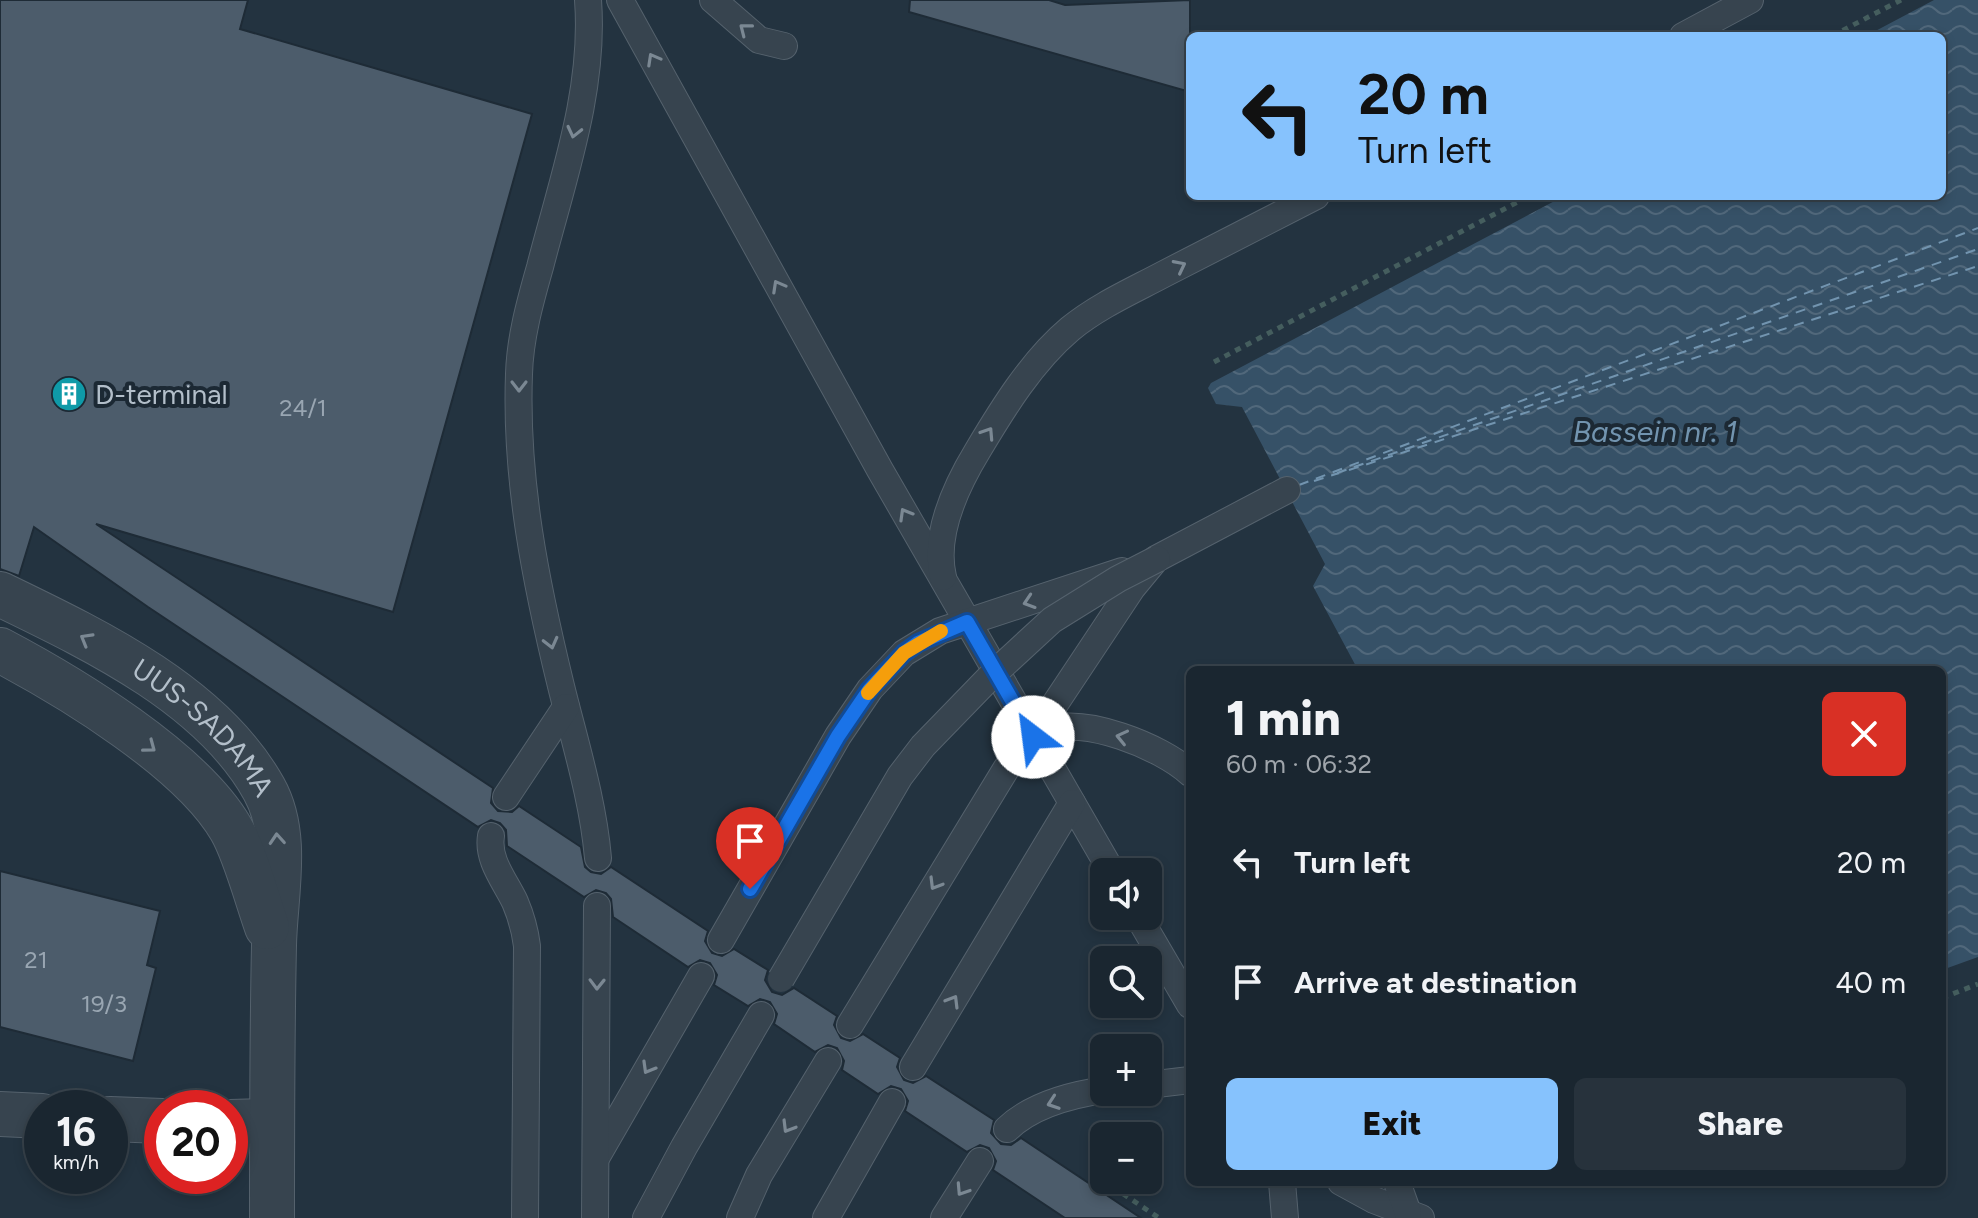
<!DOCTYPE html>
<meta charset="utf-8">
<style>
body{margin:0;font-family:Figtree,sans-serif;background:#27323c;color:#f1f3f6;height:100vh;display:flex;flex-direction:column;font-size:30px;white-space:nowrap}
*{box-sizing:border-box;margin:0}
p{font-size:26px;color:#9fa5ab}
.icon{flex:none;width:44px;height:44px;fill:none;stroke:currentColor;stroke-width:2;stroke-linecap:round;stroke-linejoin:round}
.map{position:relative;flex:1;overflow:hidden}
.panel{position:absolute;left:1186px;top:666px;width:760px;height:520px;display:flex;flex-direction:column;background:#1a2630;border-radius:12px;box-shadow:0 4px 12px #0003,0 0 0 2px #38434c}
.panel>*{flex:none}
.hud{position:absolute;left:1186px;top:32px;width:760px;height:168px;border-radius:12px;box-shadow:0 4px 12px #0003,0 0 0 2px #38434c;background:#86c2fd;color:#111;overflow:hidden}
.tools{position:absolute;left:1090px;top:858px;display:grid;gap:16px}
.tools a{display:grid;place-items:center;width:72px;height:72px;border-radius:12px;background:#1a2630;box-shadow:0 4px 12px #0003,0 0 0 2px #38434c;font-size:40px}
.speed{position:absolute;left:24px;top:1090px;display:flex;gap:16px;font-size:40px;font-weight:700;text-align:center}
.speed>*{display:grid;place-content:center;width:104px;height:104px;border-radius:50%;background:#1a2630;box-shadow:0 4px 12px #0003,0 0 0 2px #38434c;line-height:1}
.speed small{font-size:20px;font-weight:400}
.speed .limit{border:12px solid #d22;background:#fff;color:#111}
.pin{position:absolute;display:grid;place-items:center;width:68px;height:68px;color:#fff;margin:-82px -34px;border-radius:50% 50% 50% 0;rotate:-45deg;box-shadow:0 0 8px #0007}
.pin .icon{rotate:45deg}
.me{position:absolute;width:88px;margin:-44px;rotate:330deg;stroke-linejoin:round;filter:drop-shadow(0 0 6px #0008)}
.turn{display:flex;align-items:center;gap:28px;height:168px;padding:0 40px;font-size:36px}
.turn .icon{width:104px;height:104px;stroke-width:2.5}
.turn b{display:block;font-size:56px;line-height:68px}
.round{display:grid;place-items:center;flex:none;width:84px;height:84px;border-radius:12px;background:#27323c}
.headline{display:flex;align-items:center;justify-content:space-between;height:136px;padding:0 40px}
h1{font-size:48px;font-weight:800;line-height:60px}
.button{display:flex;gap:16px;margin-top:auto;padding:16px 40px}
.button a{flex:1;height:92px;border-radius:12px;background:#86c2fd;color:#111;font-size:32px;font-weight:800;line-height:92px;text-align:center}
.button a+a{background:#27323c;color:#f1f3f6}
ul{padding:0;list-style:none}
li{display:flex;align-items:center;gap:24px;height:120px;padding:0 40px}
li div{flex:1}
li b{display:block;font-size:30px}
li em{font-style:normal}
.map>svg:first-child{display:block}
.water{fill:url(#water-waves)}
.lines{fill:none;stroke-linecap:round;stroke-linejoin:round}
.ferry{stroke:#7294af;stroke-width:2;stroke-dasharray:10 8;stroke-linecap:butt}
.building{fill:#4c5c6b;stroke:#1e2b36;stroke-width:2}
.service-casing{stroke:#55626d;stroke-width:28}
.minor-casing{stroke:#55626d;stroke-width:46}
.tertiary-casing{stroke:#55626d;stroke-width:46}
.path{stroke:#455e5e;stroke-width:5;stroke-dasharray:6 6;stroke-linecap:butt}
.service{stroke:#37444f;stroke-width:26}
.minor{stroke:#37444f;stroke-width:44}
.tertiary{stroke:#37444f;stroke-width:44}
.service-bridge-casing{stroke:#55626d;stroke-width:28;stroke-linecap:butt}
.service-bridge{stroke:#37444f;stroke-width:26}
.oneway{stroke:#7b8893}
.route-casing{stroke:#114b97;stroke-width:20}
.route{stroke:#1a73e8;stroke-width:14}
.slow{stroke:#f59e0b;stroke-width:14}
.labels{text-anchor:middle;stroke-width:8;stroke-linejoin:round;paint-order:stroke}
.number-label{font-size:24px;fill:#99a6b2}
.poi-label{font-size:28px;fill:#b3bfca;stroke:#1c2934;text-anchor:start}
.street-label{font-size:28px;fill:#b3bfca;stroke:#1c2934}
.water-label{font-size:30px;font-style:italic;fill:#7294af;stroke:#1c2934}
</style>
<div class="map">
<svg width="1978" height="1218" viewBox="0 0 1978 1218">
<defs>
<pattern id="water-waves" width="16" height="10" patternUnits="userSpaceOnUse" patternTransform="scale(2)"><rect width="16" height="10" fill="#365167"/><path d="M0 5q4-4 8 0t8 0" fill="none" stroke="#51687b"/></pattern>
</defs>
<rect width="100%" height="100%" fill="#233340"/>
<path class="water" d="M1934,0h44v957l-36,13v-300h-584l-45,-84 12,-22 -83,-157 -26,-3 -8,-16 3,-5 353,-187h378v-160h-76z"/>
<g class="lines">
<g class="ferry">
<path d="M1349,470l629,-204"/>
<path d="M1337,473l641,-224"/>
<path d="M1314,481l25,-8"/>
<path d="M1299,485l679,-257"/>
</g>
</g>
<g class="building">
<path d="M0,0h248l-8,29 292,85 -139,498 -297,-88 397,264 -2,15 7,8 14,1 7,-6 62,41 4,20 6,5 10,2 10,-7 97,64 -3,10 7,12 10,3 12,-7 34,21 -3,10 7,12 10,3 12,-7 43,28 -3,9 7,13 9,3 13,-7 37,24 -3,9 7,13 9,3 13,-7 68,44 -3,13 10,11 10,1 10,-7 120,80h-76l-72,-48 3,-9 -7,-13 -9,-3 -13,7 -62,-41 3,-10 -7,-12 -10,-3 -13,8 -36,-24 2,-9 -7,-13 -9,-3 -13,7 -41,-28 3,-10 -7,-12 -10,-3 -12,7 -34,-21 3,-10 -7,-12 -10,-3 -12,7 -75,-50 -2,-18 -5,-6 -10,-3 -12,7 -77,-51 -1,-16 -6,-7 -9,-3 -13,7 -330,-220 -114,-80 -15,49 -19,-7z"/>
<path d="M910,0h139l16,5 125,-5v92l-281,-80z"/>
<path d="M0,871l160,40 -13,54 9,3 -23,93 -133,-34z"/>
</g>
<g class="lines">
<g class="service-casing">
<g id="service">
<path d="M588,0c7,91 -26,181 -48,267 -10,35 -20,71 -21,107 -4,106 17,210 42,312 14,57 32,114 37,172"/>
<path d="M620,0l260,470 232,402"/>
<path d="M713,0l46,40 25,6"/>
<path d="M1683,36l67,-36"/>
<path d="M943,577c-10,-43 13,-91 35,-127 25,-42 54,-89 92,-121 28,-23 62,-38 94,-55 51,-26 102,-52 152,-78"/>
<path d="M1033,737l99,-149 24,-29 131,-69"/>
<path d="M506,797l60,-90"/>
<path d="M491,836c-4,24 14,45 24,66 6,14 10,28 12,44l-2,272"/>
<path d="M1138,916l52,89"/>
<path d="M721,940l117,-204 32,-47 34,-36 36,-22 182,-60"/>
<path d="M850,1025l156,-256c11,-14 22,-31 39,-38 38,-16 117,16 145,42"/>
<path d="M913,1067l159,-264"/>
<path d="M1148,1085l42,-5"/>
<path d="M1007,1129c25,-24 63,-34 97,-39"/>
<path d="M596,1158l105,-182"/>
<path d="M1282,1182l3,36"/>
<path d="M1341,1182l33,18 47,18"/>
<path d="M1397,1182l11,31"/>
<path d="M595,1218l2,-312"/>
<path d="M646,1218l38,-71 77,-132"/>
<path d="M740,1218l19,-43 69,-114"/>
<path d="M826,1218l66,-116"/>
<path d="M944,1218l36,-57"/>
</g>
</g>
<g class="minor-casing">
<g id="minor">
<path d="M0,1114l42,2"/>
<path d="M110,1119l52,2"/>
<path d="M230,1122l42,-1"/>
</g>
</g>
<g class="tertiary-casing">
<g id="tertiary">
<path id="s1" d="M0,594c93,45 212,101 264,195 26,46 11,106 10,156 -2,91 -2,182 -2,273"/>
<path d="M0,650c70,37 191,110 231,179 14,24 26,70 36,98"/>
</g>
</g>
<g class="path">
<path d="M1832,36l69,-36"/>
<path d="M1214,362l315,-166"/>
<path d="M1942,998l36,-14"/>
<path d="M1113,1187l46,31"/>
</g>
<use href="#service" class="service"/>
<use href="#minor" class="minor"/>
<use href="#tertiary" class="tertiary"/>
<g class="service-bridge-casing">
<path id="service-bridge" d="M781,979l119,-203 23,-30 66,-68 63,-58 66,-41 39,-20"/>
</g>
<use href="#service-bridge" class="service-bridge"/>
</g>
<defs><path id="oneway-chevron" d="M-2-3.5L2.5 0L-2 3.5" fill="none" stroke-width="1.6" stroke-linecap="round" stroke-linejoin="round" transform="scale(2)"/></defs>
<g class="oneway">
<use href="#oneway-chevron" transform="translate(745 29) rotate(-142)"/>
<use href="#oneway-chevron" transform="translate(653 59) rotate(-119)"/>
<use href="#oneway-chevron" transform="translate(574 132) rotate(103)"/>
<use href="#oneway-chevron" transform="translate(1180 266) rotate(-27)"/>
<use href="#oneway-chevron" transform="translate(778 286) rotate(-119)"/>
<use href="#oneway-chevron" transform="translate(519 386) rotate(90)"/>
<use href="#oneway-chevron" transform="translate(988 433) rotate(-57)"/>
<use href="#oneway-chevron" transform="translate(905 514) rotate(-120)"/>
<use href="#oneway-chevron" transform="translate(1029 602) rotate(162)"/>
<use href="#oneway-chevron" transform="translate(86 639) rotate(-150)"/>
<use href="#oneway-chevron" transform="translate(551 643) rotate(76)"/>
<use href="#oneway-chevron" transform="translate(1122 737) rotate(-167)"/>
<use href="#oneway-chevron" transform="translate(150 747) rotate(37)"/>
<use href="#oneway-chevron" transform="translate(277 839) rotate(-94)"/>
<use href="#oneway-chevron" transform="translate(935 884) rotate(121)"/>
<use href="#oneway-chevron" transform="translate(597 984) rotate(91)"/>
<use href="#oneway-chevron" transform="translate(953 1001) rotate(-59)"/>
<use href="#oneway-chevron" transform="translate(648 1068) rotate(120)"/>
<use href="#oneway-chevron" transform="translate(1053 1103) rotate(161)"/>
<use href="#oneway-chevron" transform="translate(788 1127) rotate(121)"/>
<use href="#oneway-chevron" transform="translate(962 1190) rotate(123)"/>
</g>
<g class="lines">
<g class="route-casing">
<path id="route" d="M750,889l88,-153 32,-47 34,-36 14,-10 49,-21 66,115"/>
</g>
<use href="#route" class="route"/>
<path class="slow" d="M868,693l36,-40 37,-22"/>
</g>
<defs>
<g id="building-disc" transform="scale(1.8)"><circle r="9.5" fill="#0f9aa8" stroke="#1c2934"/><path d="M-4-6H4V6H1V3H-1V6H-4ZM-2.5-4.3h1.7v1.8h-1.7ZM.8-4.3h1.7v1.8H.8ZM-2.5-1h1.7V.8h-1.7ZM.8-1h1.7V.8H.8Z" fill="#fff"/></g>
</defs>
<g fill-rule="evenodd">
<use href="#building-disc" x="69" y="394"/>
</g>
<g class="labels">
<g class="number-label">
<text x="303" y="416">24/1</text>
<text x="36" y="968">21</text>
<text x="104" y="1012">19/3</text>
</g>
<g class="poi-label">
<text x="95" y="404">D-terminal</text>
</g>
<g class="street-label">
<text dy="10" stroke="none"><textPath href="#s1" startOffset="246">UUS-SADAMA</textPath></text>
</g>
<g class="water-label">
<text x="1655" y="442">Bassein nr. 1</text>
</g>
</g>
</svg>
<div class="tools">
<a><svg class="icon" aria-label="sound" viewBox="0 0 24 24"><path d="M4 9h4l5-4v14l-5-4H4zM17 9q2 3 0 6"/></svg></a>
<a><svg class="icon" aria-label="search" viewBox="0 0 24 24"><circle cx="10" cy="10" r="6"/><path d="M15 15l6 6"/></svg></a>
<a>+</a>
<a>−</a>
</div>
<div class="speed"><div>16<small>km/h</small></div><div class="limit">20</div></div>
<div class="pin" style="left:750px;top:889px;background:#d93025"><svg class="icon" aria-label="arrive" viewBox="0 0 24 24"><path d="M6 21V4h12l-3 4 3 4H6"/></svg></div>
<svg class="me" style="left:1033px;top:737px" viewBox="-20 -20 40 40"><circle r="19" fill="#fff"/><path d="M0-13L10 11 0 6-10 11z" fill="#1a73e8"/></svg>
<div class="hud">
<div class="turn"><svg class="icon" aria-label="left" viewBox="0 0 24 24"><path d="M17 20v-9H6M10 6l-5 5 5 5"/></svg><div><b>20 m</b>Turn left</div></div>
</div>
<section class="panel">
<div class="headline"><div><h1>1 min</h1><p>60 m · 06:32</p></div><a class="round" style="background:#d93025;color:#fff"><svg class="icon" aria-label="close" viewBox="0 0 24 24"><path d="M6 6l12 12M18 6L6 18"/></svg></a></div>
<ul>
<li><svg class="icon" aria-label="left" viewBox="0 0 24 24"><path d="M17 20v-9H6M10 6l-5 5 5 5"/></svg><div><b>Turn left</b></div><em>20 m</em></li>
<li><svg class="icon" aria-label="arrive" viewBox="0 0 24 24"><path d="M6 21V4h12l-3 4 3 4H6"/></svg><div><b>Arrive at destination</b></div><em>40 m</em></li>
</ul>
<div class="button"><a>Exit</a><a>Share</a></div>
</section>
</div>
